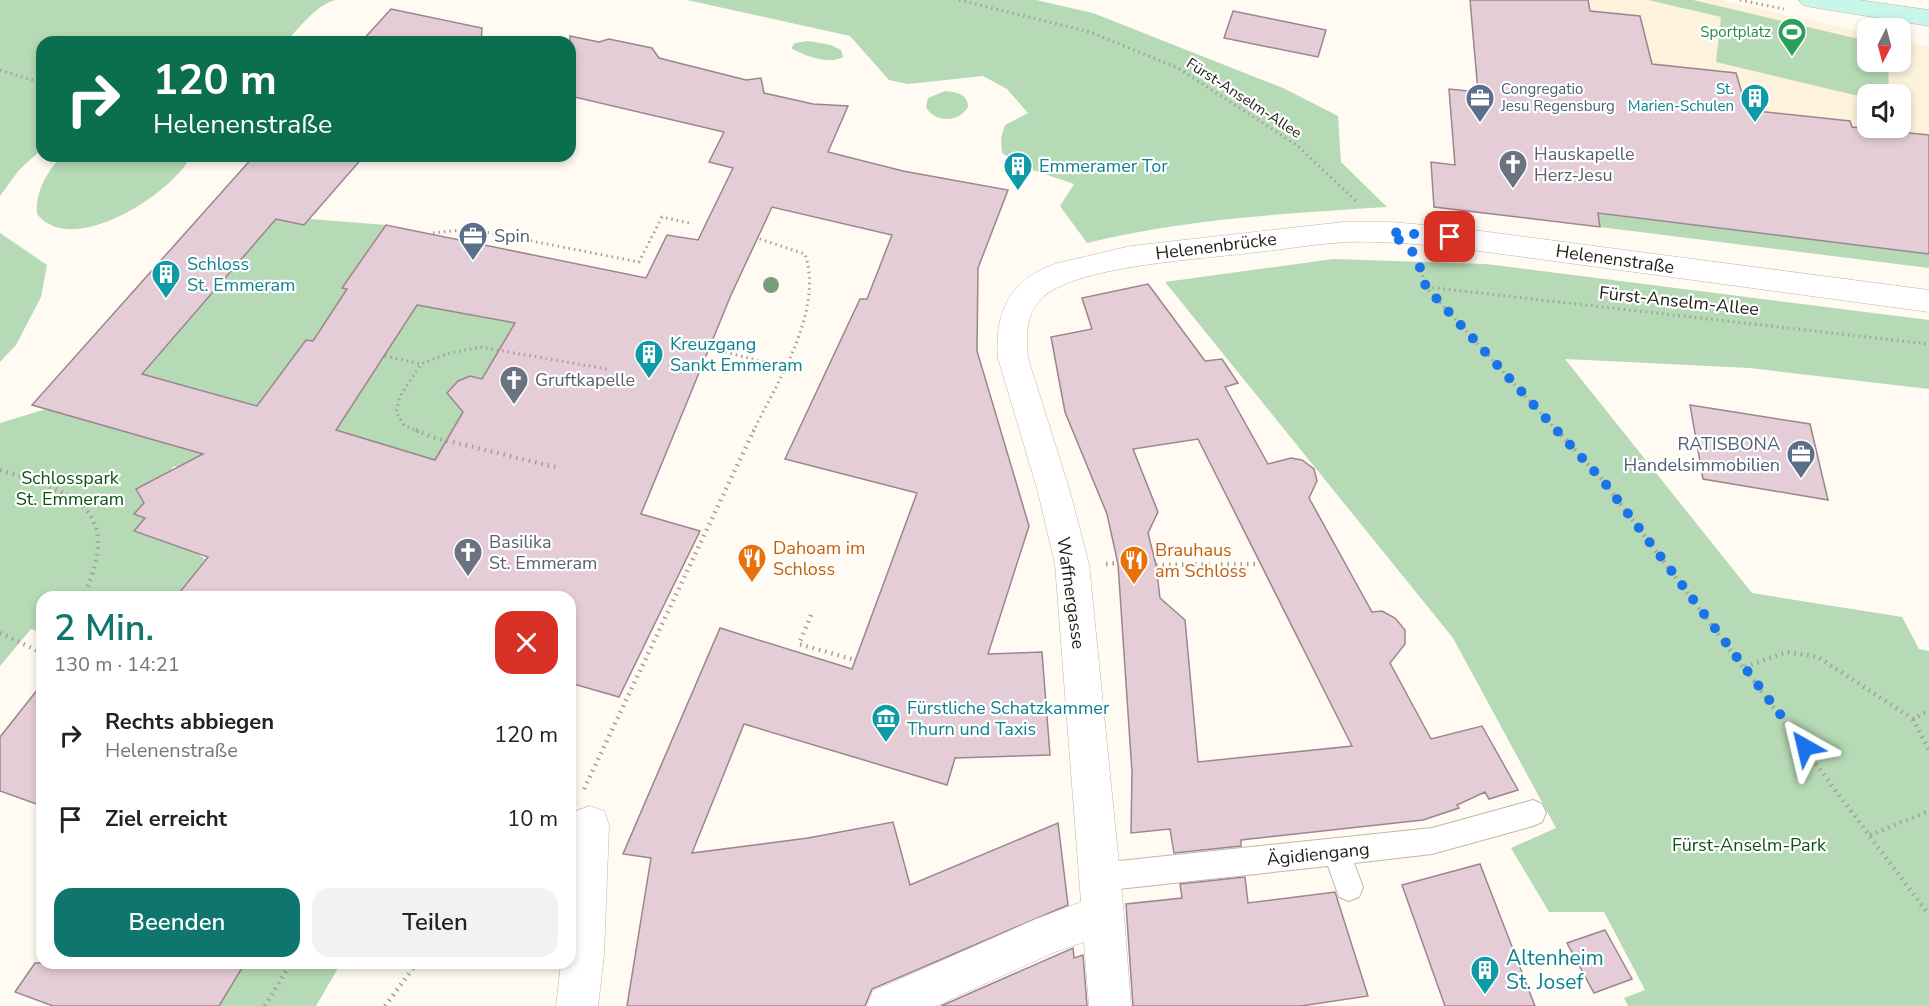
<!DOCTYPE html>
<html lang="de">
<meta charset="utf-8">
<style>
body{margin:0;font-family:"Nunito Sans",sans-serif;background:#f2f2f2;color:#222;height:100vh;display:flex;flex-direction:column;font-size:22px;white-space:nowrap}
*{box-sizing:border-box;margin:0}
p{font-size:20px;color:#767676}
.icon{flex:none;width:33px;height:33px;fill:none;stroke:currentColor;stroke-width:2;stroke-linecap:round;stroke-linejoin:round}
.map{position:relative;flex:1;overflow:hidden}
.sheet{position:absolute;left:36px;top:591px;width:540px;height:378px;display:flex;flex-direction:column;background:#fff;border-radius:18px;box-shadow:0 3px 9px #0003}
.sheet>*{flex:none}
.hud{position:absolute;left:36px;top:36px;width:540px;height:126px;border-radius:18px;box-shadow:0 3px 9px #0003;background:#0b6e4f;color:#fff;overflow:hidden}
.needle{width:39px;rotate:186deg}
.buttons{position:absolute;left:1857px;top:18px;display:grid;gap:12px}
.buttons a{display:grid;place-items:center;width:54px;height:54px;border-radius:12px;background:#fff;box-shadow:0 3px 9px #0003;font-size:30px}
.pin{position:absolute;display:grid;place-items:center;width:51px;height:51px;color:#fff;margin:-26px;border-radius:12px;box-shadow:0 3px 9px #0006}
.me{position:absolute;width:66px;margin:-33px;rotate:323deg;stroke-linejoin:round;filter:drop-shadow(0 0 4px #0008)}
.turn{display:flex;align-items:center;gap:21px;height:126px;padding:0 18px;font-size:27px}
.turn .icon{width:78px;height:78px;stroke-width:2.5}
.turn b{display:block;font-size:42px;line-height:51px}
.round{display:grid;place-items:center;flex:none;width:63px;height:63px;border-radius:18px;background:#f2f2f2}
.head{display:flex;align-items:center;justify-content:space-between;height:102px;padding:0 18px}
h1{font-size:36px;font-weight:600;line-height:45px;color:#0f766e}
.button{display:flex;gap:12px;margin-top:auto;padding:12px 18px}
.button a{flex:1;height:69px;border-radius:18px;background:#0f766e;color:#fff;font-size:24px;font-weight:600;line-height:69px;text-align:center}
.button a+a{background:#f2f2f2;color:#222}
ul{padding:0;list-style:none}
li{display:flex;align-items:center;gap:18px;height:84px;padding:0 18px}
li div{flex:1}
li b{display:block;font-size:22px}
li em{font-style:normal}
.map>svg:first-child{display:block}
.built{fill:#fdf2dc;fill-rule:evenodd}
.green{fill:#b6dab5}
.building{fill:#e5cdd7;stroke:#9b858e;stroke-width:1.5;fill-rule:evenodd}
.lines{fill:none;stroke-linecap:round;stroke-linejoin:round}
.lane-casing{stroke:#c0b6a3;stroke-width:2}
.street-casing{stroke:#c0b6a3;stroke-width:1}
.secondary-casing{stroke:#c0b6a3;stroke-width:1}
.path-far1{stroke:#a3a097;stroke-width:3;stroke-dasharray:1.5 4;stroke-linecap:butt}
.path{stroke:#a3a097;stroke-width:4.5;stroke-dasharray:1.5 5;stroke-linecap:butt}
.lane{fill:#fff;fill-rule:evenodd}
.street{fill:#fff;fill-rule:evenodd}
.secondary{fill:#c8f6e9;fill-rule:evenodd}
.tree{fill:#7b9e7a}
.route{stroke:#1a73e8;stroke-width:10;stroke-dasharray:0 18}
.labels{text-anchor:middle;stroke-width:4.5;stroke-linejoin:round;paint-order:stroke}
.far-leisure-label{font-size:15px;fill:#27864d;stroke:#fff;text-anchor:end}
.far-service-label{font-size:15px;fill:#4e5e75;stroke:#fff;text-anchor:start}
.far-culture-label{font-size:15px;fill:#0d838f;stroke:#fff;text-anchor:end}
.far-street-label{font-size:15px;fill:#221f17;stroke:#fff}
.worship-label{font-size:18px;fill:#5b616d;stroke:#fff;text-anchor:start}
.culture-label{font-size:18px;fill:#0d838f;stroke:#fff;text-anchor:start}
.service-label{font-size:18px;fill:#4e5e75;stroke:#fff;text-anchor:start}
.street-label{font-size:18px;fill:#221f17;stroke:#fff}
.park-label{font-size:18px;fill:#0f5217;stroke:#fff}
.food-label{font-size:18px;fill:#c56008;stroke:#fff;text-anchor:start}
.near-culture-label{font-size:21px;fill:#0d838f;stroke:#fff;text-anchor:start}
</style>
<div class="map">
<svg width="1929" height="1006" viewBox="0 0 1929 1006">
<rect width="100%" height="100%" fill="#fffbf2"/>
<path class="built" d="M1517,0h203l147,33 1,29h32l1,-22 28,6v222l-329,-41 -20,-116zM1868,94h32v34h-32z"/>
<g class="green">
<path d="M0,0h335c-20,6 -35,27 -49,42h-244v107l-23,21 -19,26z"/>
<path d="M687,0h349l57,13 190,75 55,28 3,46 46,45c-99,6 -203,12 -300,36l-27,-37 14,-22 -53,-18 -19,-13 -1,-15 4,-13 23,-12 -21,-24 -24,-13 -75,8 -19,-4 -39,-44z"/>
<path d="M1648,0h45l174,41 1,21h20l1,32h-21l-1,4 -151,-36 5,-45z"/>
<path d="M808,41l23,4 10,5 2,7c-15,8 -38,-1 -52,-9l4,-5z"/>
<path d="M945,91c11,1 23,3 23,16 -9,16 -34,16 -42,0l2,-9z"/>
<path d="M61,156h130c-18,37 -119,103 -154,58 -2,-23 10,-41 24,-58z"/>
<path d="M1598,213l331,41v14l-329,-41z"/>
<path d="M276,219l28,6 6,-6 76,6 -43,63 4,1 -34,52 -56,65 -115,-32z"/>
<path d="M0,233l47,32 -6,32 -25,48 -16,17z"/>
<path d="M1333,259l153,5 443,56v69l-180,-21 -184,-9 187,234 150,24 17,32 10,2v355h-301l-4,-8 21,-8 -41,-78h-55l-38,-64 45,-20 -103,-190 -288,-356z"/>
<path d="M417,305l203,37 -138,37 -12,-2 -4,29 -14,25 94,63 -210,-64z"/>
<path d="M46,409l158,46 -13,16 -17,-5 -9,11 -22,8 -4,9 5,9 -10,11 11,4 -10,14 26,9 10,-11 20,19 14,10 -29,38h-134v36l-11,-4 -31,37v-243z"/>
<path d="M234,963h107l-25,43h-97l24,-39z"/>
</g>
<g class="building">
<path d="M1470,0h118l2,11 50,5 12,48 84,9 11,37 103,11 2,6 77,8v119l-331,-41 2,14 -166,-20 -3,-45 24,3 -6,-76 29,3z"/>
<path d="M391,9l91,19 -1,14h-120z"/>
<path d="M1233,11l93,19 -8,27 -94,-19z"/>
<path d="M570,36l29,6 10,-3 43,9 7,10 87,22 15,-2 3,15 49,11 35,2 -20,46 75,19 105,19 -30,78 -1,83 52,175 -41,128 54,-2 8,103 -95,3 -8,27 -203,-61 -52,129 116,-15 85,-16 17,63 148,-62 10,82 -196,84 -7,17h-238l24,-148 -28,-4 97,-226 132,41 65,-176 -132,-34 75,-160h7l25,-64 -120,-28 -41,88 -90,219 59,17 -81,166 -49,-14v-86h-394l32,-40 -74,-26 11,-13 -11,-4 10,-11 -8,-14 67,-35 -171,-49 222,-249h110l-60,69 -28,-6 -134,155 115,32 49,-66 7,1 34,-52 -5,-1 44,-63 260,53 21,-43 31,5 35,-72 -24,-6 15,-30 -154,-36zM417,305l98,18 -33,56 -12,-3 -12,5 -11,12 16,19 -28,48 -99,-30z"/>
<path d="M1148,284l57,77 17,-2 16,24 -13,4 43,77 23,-6 11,2 12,9 3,12 -8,17 63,114 10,-1 13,7 10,12v14l-15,19 41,76 51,-13 36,64 -29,9 -4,-7 -28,13 2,3 -36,12 -182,20v6l-67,7 -4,-24 -39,4 1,-61 -14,-208 -11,-50 -42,-102 -14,-75 41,-8 -10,-31zM1198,439l154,307 -154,16 -13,-142 -25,-22 -4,-33 -8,-32 10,-21 -25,-63z"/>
<path d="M1690,405l120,19 18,76 -125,-21z"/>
<path d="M42,684v122l-42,-15v-54z"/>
<path d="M1480,864l55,142h-90l-43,-121z"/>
<path d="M1245,877l3,26 87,-11 33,104 -67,10h-168l-7,-102 56,-6 -2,-14z"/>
<path d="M1605,930l27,49 -38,14 -27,-50z"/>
<path d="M1073,948l1,10 9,-3 4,51h-146z"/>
<path d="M35,963h210l-26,43h-166l-38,-14z"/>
</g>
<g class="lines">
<g class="lane-casing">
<path id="lane" d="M1533,800l9,4 4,9 -4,9 -9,4 -101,28 -78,9 9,24 -4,10 -10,4 -10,-4 -11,-31 -228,25 -10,-4 -4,-10 4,-10 10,-4 332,-35z"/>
</g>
<g class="street-casing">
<g id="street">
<path d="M1344,222h46l60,5 479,63v22l-479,-65c-35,-3 -70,-6 -105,-5 -32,2 -64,8 -95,11 -48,6 -176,13 -208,45 -17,17 -16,38 -14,60l42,134 19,72 35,351 7,91h-42l-5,-64 -29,10 -119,54h-69l6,-15 163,-72 45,-17 -26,-338 -17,-72 -40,-134c-4,-47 13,-80 60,-95l73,-17z"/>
<path d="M590,806l14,5 5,14 -5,130 -6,51h-42l5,-43h9l1,-138 5,-14z"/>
</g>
</g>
<g class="secondary-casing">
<path id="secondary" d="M1799,0h60l70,10v16l-118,-19 -8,-2z"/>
</g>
<g class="path-far1">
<path d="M959,0l131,32 88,36 120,78 60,57"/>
<path d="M1740,0l44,9"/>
<path d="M0,70l42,13"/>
<path d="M433,233l37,-4 169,33 23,-45 27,6"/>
<path d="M1419,265l7,22 132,145"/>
<path d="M1427,287l502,57"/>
<path d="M709,348l75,19"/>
<path d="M385,356l36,8 26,-10 33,-7 127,22"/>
<path d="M419,432l-15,-7 -8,-13 4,-16 21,-32"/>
<path d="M753,432c25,-52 71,-121 52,-178l-48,-16"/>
</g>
<g class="path">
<path d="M416,430l16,7 127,31"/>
<path d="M1557,430l47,52 325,433"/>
<path d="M0,470c73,23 125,37 83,127"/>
<path d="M1106,564l12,-1"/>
<path d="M1156,565l104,-1"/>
<path d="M811,615l-12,29 56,16"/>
<path d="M0,633l38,18 4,-3"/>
<path d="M1745,667l41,-15 32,5 95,62 16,-9"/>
<path d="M1913,719l16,31"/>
<path d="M584,789l170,-359"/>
<path d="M1870,835l59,-24"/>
<path d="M265,1006l26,-43"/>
<path d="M385,1006l32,-43"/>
</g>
<use href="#lane" class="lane"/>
<use href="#street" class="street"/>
<use href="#secondary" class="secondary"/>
</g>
<circle class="tree" cx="771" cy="285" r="8"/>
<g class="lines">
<path class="route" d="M1450,237l-60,-5 26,23 10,32 178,195 201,265"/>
</g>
<defs>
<g id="stadium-pin" transform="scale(1.5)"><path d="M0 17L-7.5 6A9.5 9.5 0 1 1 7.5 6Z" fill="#2e9e5b" stroke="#fff"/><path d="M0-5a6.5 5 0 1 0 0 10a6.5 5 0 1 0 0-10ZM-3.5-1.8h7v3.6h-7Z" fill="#fff"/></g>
<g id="office-pin" transform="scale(1.5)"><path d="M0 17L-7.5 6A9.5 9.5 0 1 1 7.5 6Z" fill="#5c6f8a" stroke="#fff"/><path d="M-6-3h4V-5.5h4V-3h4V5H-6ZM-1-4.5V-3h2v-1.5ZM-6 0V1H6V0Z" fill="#fff"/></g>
<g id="building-pin" transform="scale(1.5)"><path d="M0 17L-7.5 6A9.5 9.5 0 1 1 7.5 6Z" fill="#0f9aa8" stroke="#fff"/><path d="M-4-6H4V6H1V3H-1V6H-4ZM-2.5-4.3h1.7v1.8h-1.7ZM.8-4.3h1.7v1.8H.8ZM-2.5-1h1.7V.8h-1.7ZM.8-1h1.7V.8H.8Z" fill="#fff"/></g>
<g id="church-pin" transform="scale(1.5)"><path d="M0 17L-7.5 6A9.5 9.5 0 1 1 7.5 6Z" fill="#6b7280" stroke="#fff"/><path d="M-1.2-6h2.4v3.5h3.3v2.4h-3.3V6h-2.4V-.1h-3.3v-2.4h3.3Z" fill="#fff"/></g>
<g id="restaurant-pin" transform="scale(1.5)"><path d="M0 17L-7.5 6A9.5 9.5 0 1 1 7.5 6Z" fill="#e8710a" stroke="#fff"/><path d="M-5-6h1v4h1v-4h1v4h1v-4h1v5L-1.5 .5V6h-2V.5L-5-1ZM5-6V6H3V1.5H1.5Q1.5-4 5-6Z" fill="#fff"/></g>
<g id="museum-pin" transform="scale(1.5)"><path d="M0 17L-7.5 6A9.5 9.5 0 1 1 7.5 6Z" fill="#0f9aa8" stroke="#fff"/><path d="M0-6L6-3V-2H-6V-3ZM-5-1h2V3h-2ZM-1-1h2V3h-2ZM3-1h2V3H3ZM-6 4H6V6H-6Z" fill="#fff"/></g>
</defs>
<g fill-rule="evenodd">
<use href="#stadium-pin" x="1792" y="32"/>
<use href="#office-pin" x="1480" y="98"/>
<use href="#building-pin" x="1755" y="98"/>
<use href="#church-pin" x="1513" y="164"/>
<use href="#building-pin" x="1018" y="166"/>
<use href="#office-pin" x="473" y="236"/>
<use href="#building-pin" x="166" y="274"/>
<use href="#building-pin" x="649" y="354"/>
<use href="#church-pin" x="514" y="380"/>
<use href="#office-pin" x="1801" y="454"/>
<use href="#church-pin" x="468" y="552"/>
<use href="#restaurant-pin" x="752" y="558"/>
<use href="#restaurant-pin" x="1134" y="560"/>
<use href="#museum-pin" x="886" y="718"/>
<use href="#building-pin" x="1485" y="970"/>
</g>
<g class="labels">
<g class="far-leisure-label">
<text x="1771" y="37">Sportplatz</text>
</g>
<g class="far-service-label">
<text x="1501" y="94">Congregatio<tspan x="1501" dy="17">Jesu Regensburg</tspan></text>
</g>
<g class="far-culture-label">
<text x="1734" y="94">St.<tspan x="1734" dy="17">Marien-Schulen</tspan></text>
</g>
<g class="far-street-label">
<text transform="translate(1244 98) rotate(33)" y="5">Fürst-Anselm-Allee</text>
</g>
<g class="worship-label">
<text x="1534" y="160">Hauskapelle<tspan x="1534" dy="21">Herz-Jesu</tspan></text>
<text x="535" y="386">Gruftkapelle</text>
<text x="489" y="548">Basilika<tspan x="489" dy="21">St. Emmeram</tspan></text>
</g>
<g class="culture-label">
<text x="1039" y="172">Emmeramer Tor</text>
<text x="187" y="270">Schloss<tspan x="187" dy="21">St. Emmeram</tspan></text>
<text x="670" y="350">Kreuzgang<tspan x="670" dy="21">Sankt Emmeram</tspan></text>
<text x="907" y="714">Fürstliche Schatzkammer<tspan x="907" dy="21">Thurn und Taxis</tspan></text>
</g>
<g class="service-label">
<text x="494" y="242">Spin</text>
<text x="1780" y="450" text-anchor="end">RATISBONA<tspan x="1780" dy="21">Handelsimmobilien</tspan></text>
</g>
<g class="street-label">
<text transform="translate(1216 246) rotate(-7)" y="6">Helenenbrücke</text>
<text transform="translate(1615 259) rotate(8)" y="6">Helenenstraße</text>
<text transform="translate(1679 301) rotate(6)" y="6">Fürst-Anselm-Allee</text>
<text transform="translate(1071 593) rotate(82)" y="6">Waffnergasse</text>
<text transform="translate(1318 854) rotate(-6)" y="6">Ägidiengang</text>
</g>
<g class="park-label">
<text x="70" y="484">Schlosspark<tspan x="70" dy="21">St. Emmeram</tspan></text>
<text x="1749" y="851">Fürst-Anselm-Park</text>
</g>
<g class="food-label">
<text x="773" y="554">Dahoam im<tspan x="773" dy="21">Schloss</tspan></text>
<text x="1155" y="556">Brauhaus<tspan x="1155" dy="21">am Schloss</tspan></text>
</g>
<g class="near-culture-label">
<text x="1506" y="965">Altenheim<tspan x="1506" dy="24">St. Josef</tspan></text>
</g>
</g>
</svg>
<div class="buttons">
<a><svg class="needle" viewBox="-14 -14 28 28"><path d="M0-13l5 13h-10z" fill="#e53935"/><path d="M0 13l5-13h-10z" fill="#767676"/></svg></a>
<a><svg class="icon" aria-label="sound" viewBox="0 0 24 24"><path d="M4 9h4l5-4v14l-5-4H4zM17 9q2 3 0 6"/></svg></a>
</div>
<div class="pin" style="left:1450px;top:237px;background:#d93025"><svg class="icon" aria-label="arrive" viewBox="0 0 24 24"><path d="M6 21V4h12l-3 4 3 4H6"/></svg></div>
<svg class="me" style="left:1805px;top:747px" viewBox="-20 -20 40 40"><path d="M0-17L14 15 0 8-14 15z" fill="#1a73e8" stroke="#fff" stroke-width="4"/></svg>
<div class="hud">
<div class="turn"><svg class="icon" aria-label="right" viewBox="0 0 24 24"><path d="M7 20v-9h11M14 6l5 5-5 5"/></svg><div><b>120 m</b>Helenenstraße</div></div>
</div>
<section class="sheet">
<div class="head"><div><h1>2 Min.</h1><p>130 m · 14:21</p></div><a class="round" style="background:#d93025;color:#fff"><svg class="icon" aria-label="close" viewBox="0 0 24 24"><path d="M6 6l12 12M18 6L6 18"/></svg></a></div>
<ul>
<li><svg class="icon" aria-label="right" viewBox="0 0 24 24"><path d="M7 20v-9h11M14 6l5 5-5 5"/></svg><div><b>Rechts abbiegen</b><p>Helenenstraße</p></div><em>120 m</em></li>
<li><svg class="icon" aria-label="arrive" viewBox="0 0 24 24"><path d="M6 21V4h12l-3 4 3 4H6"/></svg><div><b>Ziel erreicht</b></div><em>10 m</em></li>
</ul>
<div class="button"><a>Beenden</a><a>Teilen</a></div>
</section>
</div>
